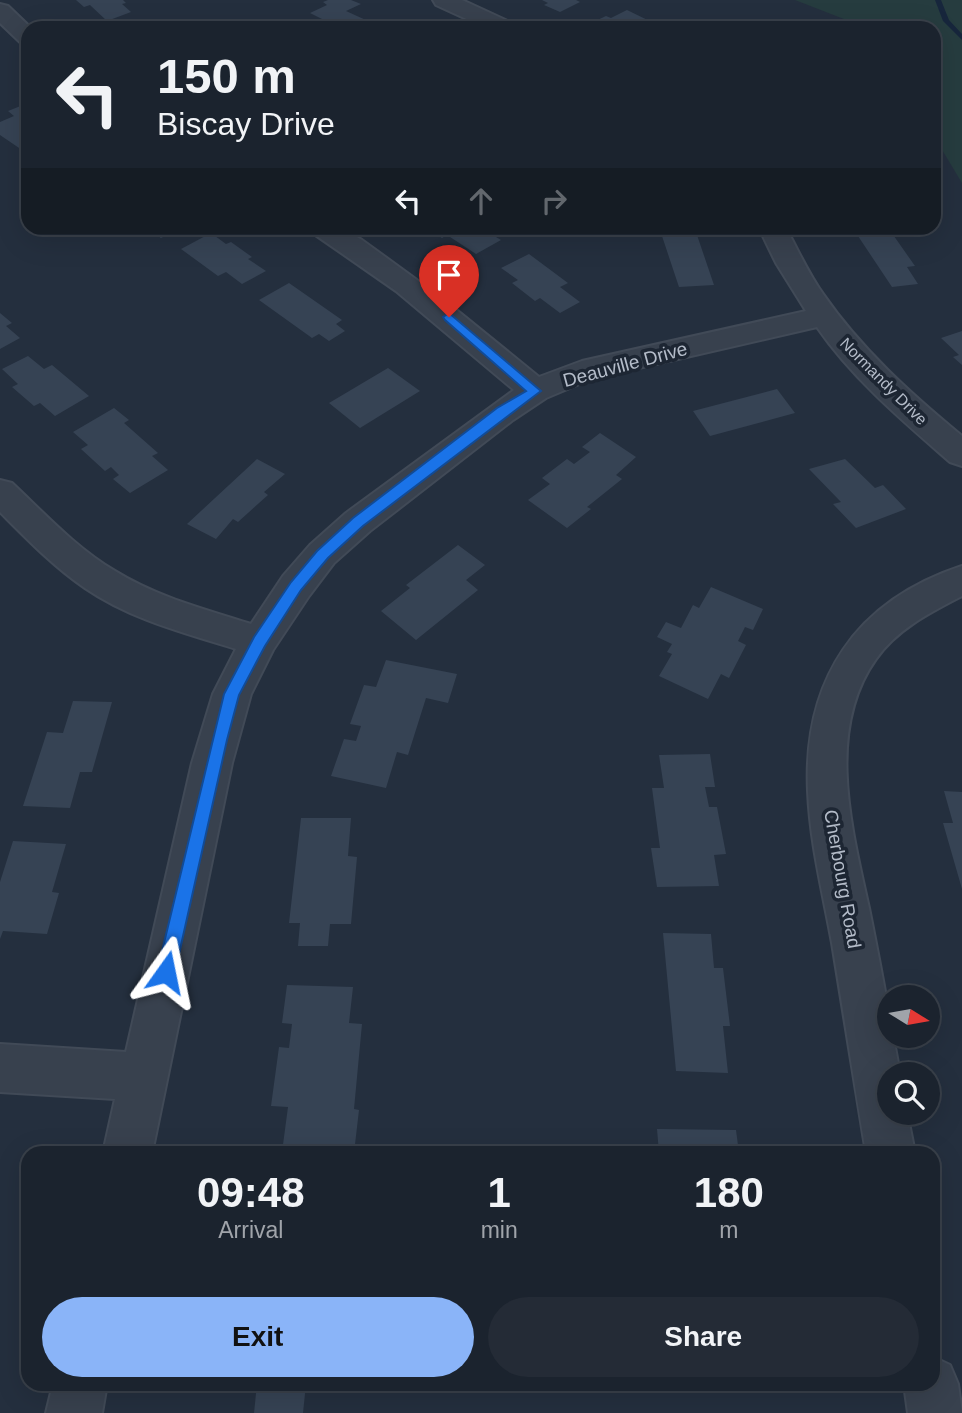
<!DOCTYPE html>
<style>
body{margin:0;font-family:Arial,sans-serif;background:#242b36;color:#f1f3f6;height:100vh;display:flex;flex-direction:column;font-size:26px;white-space:nowrap}
*{box-sizing:border-box;margin:0}
p{font-size:23px;color:#a0a4aa}
.icon{flex:none;width:38px;height:38px;fill:none;stroke:currentColor;stroke-width:2;stroke-linecap:round;stroke-linejoin:round}
.map{position:relative;flex:1;overflow:hidden}
.sheet{position:absolute;left:21px;top:1146px;width:919px;height:245px;display:flex;flex-direction:column;background:#1b232e;border-radius:21px;box-shadow:0 7px 28px #0002,0 0 0 2px #39404a}
.sheet>*{flex:none}
.guide{position:absolute;left:21px;top:21px;width:920px;height:214px;border-radius:21px;box-shadow:0 7px 28px #0002,0 0 0 2px #39404a;background:#1b232e;color:#f1f3f6;overflow:hidden}
.needle{width:46px;rotate:101deg}
.controls{position:absolute;left:877px;top:985px;display:grid;gap:14px}
.controls a{display:grid;place-items:center;width:63px;height:63px;border-radius:50%;background:#1b232e;box-shadow:0 7px 28px #0002,0 0 0 2px #39404a;font-size:35px}
.pin{position:absolute;display:grid;place-items:center;width:60px;height:60px;color:#fff;margin:-72px -30px;border-radius:50% 50% 50% 0;rotate:-45deg;box-shadow:0 0 7px #0007}
.pin .icon{rotate:45deg}
.me{position:absolute;width:77px;margin:-38px;rotate:12deg;stroke-linejoin:round;filter:drop-shadow(0 0 5px #0008)}
.turn{display:flex;align-items:center;gap:24px;height:147px;padding:0 21px;font-size:32px}
.turn .icon{width:91px;height:91px;stroke-width:2.5}
.turn b{display:block;font-size:49px;line-height:60px}
.lanes{display:flex;align-items:center;height:66px;padding:0 21px;background:#0003;justify-content:center;gap:35px;direction:ltr}
.lanes .off{opacity:.35}
.eta{display:flex;justify-content:space-evenly;align-items:center;height:119px;text-align:center}
.eta b{font-size:42px;font-weight:600;line-height:49px}
.button{display:flex;gap:14px;margin-top:auto;padding:14px 21px}
.button a{flex:1;height:80px;border-radius:42px;background:#8ab4f8;color:#111;font-size:28px;font-weight:600;line-height:80px;text-align:center}
.button a+a{background:#242b36;color:#f1f3f6}
.map>svg:first-child{display:block}
.green{fill:#263c3f}
.lines{fill:none;stroke-linecap:round;stroke-linejoin:round}
.stream{fill:#17263c;fill-rule:evenodd}
.building{fill:#364354}
.minor-casing{stroke:#414a57;stroke-width:4}
.minor{fill:#38414e;fill-rule:evenodd}
.route{fill:#1a73e8;stroke:#114b97;stroke-width:2}
.labels{text-anchor:middle;stroke-width:7;stroke-linejoin:round;paint-order:stroke}
.far-street-label{font-size:16px;fill:#b4bcc9;stroke:#1d2633}
.street-label{font-size:19px;fill:#b4bcc9;stroke:#1d2633}
</style>
<div class="map">
<svg width="962" height="1413" viewBox="0 0 962 1413">
<rect width="100%" height="100%" fill="#242f3e"/>
<path class="green" d="M795,0h167v183l-27,-45 -1,-110h-67z"/>
<g class="lines">
<path class="stream" d="M935,0h6l8,20 13,14v6l-19,-19z"/>
</g>
<g class="building">
<path d="M76,0h47l3,3 -4,1 9,8 -24,9 -17,-16 -6,2z"/>
<path d="M328,0h23l10,4 -15,7 22,10 -13,7h-15l-30,-15 17,-8 -4,-3z"/>
<path d="M542,0h34l4,2 -20,10 -16,-7 4,-2z"/>
<path d="M627,10l37,18h-63l-10,-5 15,-7 5,2z"/>
<path d="M28,103v45l-6,2 -22,-15v-13l14,-6 -6,-5z"/>
<path d="M146,228h36l-21,10z"/>
<path d="M427,228h54l20,12 -25,14 -29,-19 -5,3z"/>
<path d="M666,228h23l3,7h5l17,50 -35,2 -17,-51h6z"/>
<path d="M889,229l26,37 -8,1 11,17 -26,3 -36,-54z"/>
<path d="M211,233l15,11 5,-2 21,15 -4,2 18,12 -24,13 -16,-12 -8,4 -37,-27z"/>
<path d="M529,254l39,29 -8,4 20,15 -20,11 -20,-15 -5,3 -23,-18 6,-3 -17,-12z"/>
<path d="M289,283l53,37 -6,4 9,7 -16,10 -10,-7 -7,4 -53,-38z"/>
<path d="M0,313l12,10 -6,3 14,12 -20,11z"/>
<path d="M962,331v34l-9,-8 6,-2 -18,-17z"/>
<path d="M28,356l16,13 8,-4 37,31 -34,20 -15,-13 -6,3 -22,-19 6,-3 -16,-15z"/>
<path d="M388,368l32,23 -60,37 -31,-25z"/>
<path d="M777,389l18,24 -85,23 -17,-25z"/>
<path d="M114,408l15,12 -5,3 34,30 -6,3 16,14 -38,23 -17,-14 6,-4 -8,-8 -6,4 -24,-22 7,-4 -15,-13z"/>
<path d="M600,433l36,24 -20,18 6,4 -35,28 4,2 -24,19 -39,-28 22,-16 -8,-6 25,-19 7,5 16,-12 -8,-5z"/>
<path d="M257,459l28,15 -21,18 4,3 -30,27 -5,-3 -17,20 -29,-15z"/>
<path d="M845,459l30,29 8,-3 23,24 -50,19 -23,-24 8,-2 -32,-33z"/>
<path d="M458,545l27,20 -19,15 12,10 -62,50 -35,-29 29,-23 -4,-3z"/>
<path d="M711,587l52,22 -10,21 -8,-3 -7,14 8,4 -17,33 -8,-4 -13,25 -49,-23 13,-22 -5,-2 5,-8 -15,-7 9,-15 15,6 12,-23 6,3z"/>
<path d="M386,660l71,14 -9,29 -22,-5 -18,57 -11,-3 -11,36 -55,-12 13,-37 12,2 5,-15 -11,-2 14,-39 12,2z"/>
<path d="M73,701l39,1 -20,70h-12l-10,36 -47,-2 24,-74 16,1z"/>
<path d="M710,754l5,33h-10l4,20h8l9,47 -12,1 5,31 -62,1 -6,-39h9l-8,-60h12l-5,-33z"/>
<path d="M944,791l18,1v97l-19,-66h10z"/>
<path d="M301,818h50l-3,38 9,1 -6,67h-21l-2,22h-30l2,-23h-11z"/>
<path d="M13,841l53,3 -14,48 7,1 -12,41 -44,-3 -3,8v-57z"/>
<path d="M663,933l48,1 3,34h9l7,58h-7l5,47 -52,-2z"/>
<path d="M287,985l66,2 -4,36 13,1 -8,85 5,1 -5,43 -72,-1 6,-45 -17,-1 8,-59 10,1 3,-24 -10,-1z"/>
<path d="M657,1129l79,1 3,23h-80z"/>
<path d="M257,1384h49l-3,29h-49z"/>
</g>
<g class="lines">
<g class="minor-casing">
<g id="minor">
<path d="M433,0h29l50,23 3,5h-29l-50,-23z"/>
<path d="M0,4l8,2 23,22h-3v16l-8,-2 -20,-19z"/>
<path d="M311,228h31l20,12 81,59 96,78 43,-16 224,-50 -30,-48 -17,-35h27c12,22 22,45 37,66 38,55 88,100 139,142v30l-12,-4c-47,-41 -97,-83 -133,-135l-226,52 -45,19 -33,22 -143,111 -36,32 -25,33 -36,54 -22,44 -19,69 -80,390h-49l12,-54 -115,-7v-48l126,8 66,-289 21,-69 23,-45c-51,-16 -106,-30 -151,-61 -31,-21 -58,-49 -85,-76v-32l12,3c33,31 64,65 103,88 42,26 89,38 136,53l32,-48 27,-31 36,-32 168,-123 -118,-99 -82,-57z"/>
<path d="M962,566v30c-31,16 -65,33 -86,63 -51,71 -24,171 -7,249 7,35 14,71 20,106v22h4l7,38h-11v39h18l8,40h-49c-12,-70 -22,-140 -34,-210 -9,-50 -22,-100 -24,-152 -5,-111 47,-190 154,-225z"/>
<path d="M933,1357l17,8 8,19 4,29h-54l-4,-29h29z"/>
<path d="M53,1384h54l-5,29h-56z"/>
</g>
</g>
<use href="#minor" class="minor"/>
</g>
<path class="route" d="M449,313l92,78 -178,135 -35,32 -27,32 -36,56 -26,49 -12,45 -52,232 -3,7 -6,3 -7,-3 -2,-7 67,-278 30,-57 37,-55 26,-31 36,-33 144,-110 29,-17 -81,-71 -2,-3z"/>
<g class="labels">
<g class="far-street-label">
<text transform="translate(884 381) rotate(45)" y="6">Normandy Drive</text>
</g>
<g class="street-label">
<text transform="translate(625 364) rotate(-15)" y="7">Deauville Drive</text>
<text transform="translate(843 879) rotate(80)" y="7">Cherbourg Road</text>
</g>
</g>
</svg>
<div class="controls">
<a><svg class="needle" viewBox="-14 -14 28 28"><path d="M0-13l5 13h-10z" fill="#e53935"/><path d="M0 13l5-13h-10z" fill="#a0a4aa"/></svg></a>
<a><svg class="icon" aria-label="search" viewBox="0 0 24 24"><circle cx="10" cy="10" r="6"/><path d="M15 15l6 6"/></svg></a>
</div>
<div class="pin" style="left:449px;top:317px;background:#d93025"><svg class="icon" aria-label="arrive" viewBox="0 0 24 24"><path d="M6 21V4h12l-3 4 3 4H6"/></svg></div>
<svg class="me" style="left:166px;top:972px" viewBox="-20 -20 40 40"><path d="M0-17L14 15 0 8-14 15z" fill="#1a73e8" stroke="#fff" stroke-width="4"/></svg>
<div class="guide">
<div class="turn"><svg class="icon" aria-label="left" viewBox="0 0 24 24"><path d="M17 20v-9H6M10 6l-5 5 5 5"/></svg><div><b>150 m</b>Biscay Drive</div></div>
<div class="lanes"><svg class="icon" aria-label="left" viewBox="0 0 24 24"><path d="M17 20v-9H6M10 6l-5 5 5 5"/></svg><svg class="icon off" aria-label="ahead" viewBox="0 0 24 24"><path d="M12 20V5M6 11l6-6 6 6"/></svg><svg class="icon off" aria-label="right" viewBox="0 0 24 24"><path d="M7 20v-9h11M14 6l5 5-5 5"/></svg></div>
</div>
<section class="sheet">
<div class="eta">
<div><b>09:48</b><p>Arrival</p></div>
<div><b>1</b><p>min</p></div>
<div><b>180</b><p>m</p></div>
</div>
<div class="button"><a>Exit</a><a>Share</a></div>
</section>
</div>
